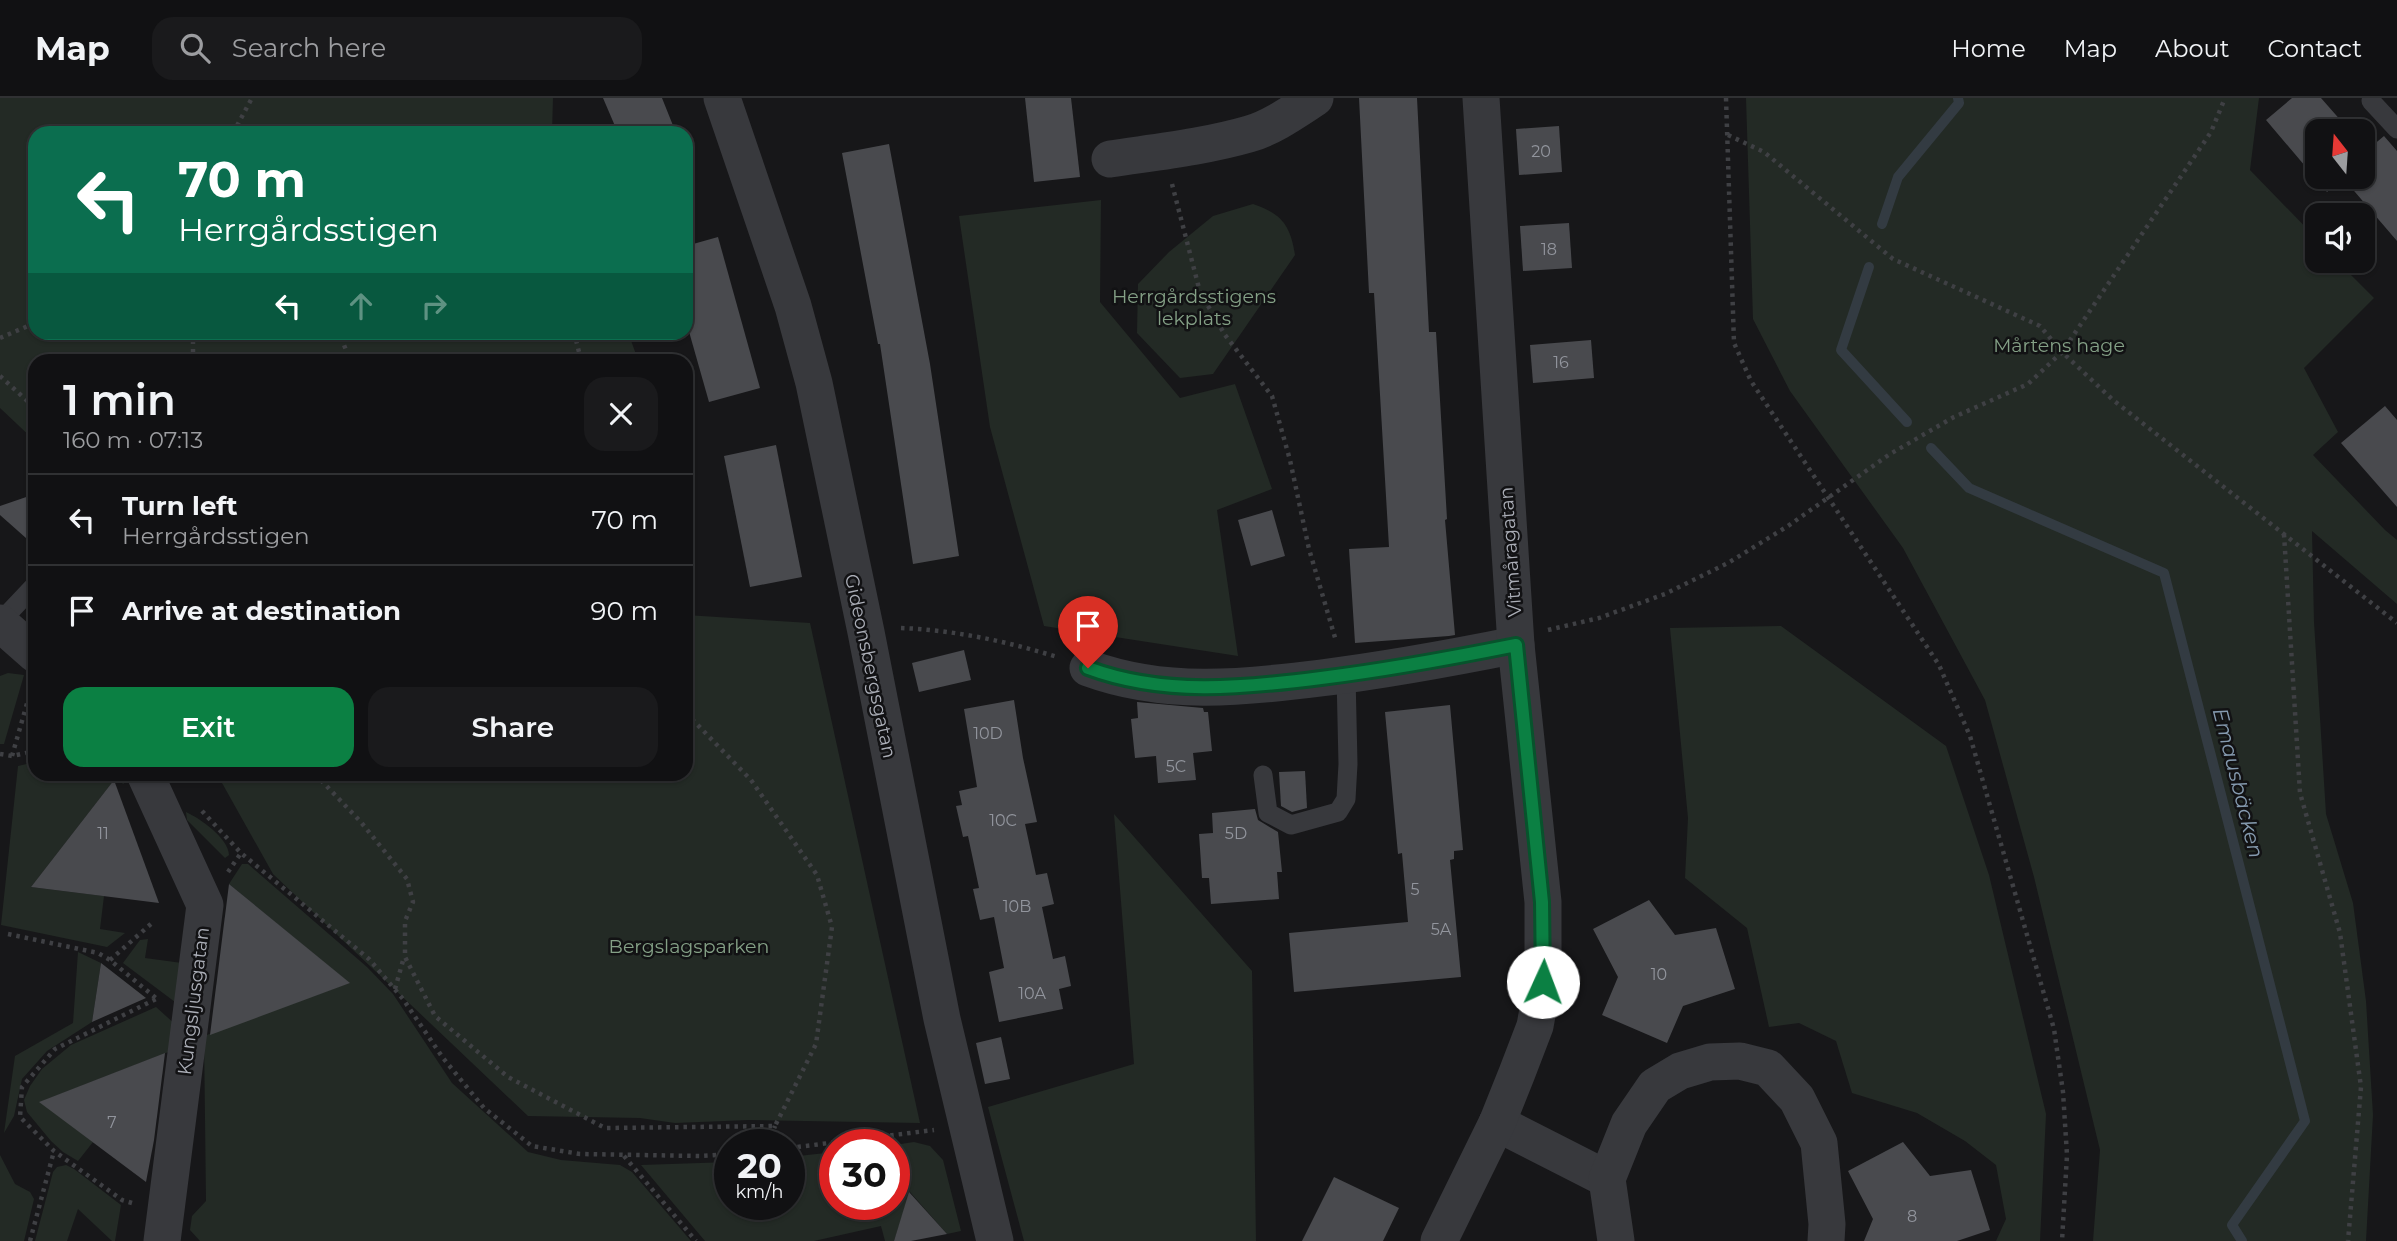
<!DOCTYPE html>
<meta charset="utf-8">
<style>
body{margin:0;font-family:Montserrat,sans-serif;background:#1a1a1c;color:#f1f3f6;height:100vh;display:flex;flex-direction:column;font-size:26px;white-space:nowrap}
*{box-sizing:border-box;margin:0}
p{font-size:23px;color:#9c9da0}
.icon{flex:none;width:38px;height:38px;fill:none;stroke:currentColor;stroke-width:2;stroke-linecap:round;stroke-linejoin:round}
.map{position:relative;flex:1;overflow:hidden}
.details{position:absolute;left:28px;top:256px;width:665px;height:427px;display:flex;flex-direction:column;background:#111113;border-radius:21px;box-shadow:0 2px 5px #0004,0 0 0 2px #303133}
.details>*{flex:none}
.hud{position:absolute;left:28px;top:28px;width:665px;height:214px;border-radius:21px;box-shadow:0 2px 5px #0004,0 0 0 2px #303133;background:#0b6e4f;color:#fff;overflow:hidden}
.needle{width:46px;rotate:343deg}
.buttons{position:absolute;left:2305px;top:21px;display:grid;gap:14px}
.buttons a{display:grid;place-items:center;width:70px;height:70px;border-radius:14px;background:#111113;box-shadow:0 2px 5px #0004,0 0 0 2px #303133;font-size:35px}
.speed{position:absolute;left:714px;top:1031px;display:flex;gap:14px;font-size:35px;font-weight:700;text-align:center}
.speed>*{display:grid;place-content:center;width:91px;height:91px;border-radius:50%;background:#111113;box-shadow:0 2px 5px #0004,0 0 0 2px #303133;line-height:1}
.speed small{font-size:18px;font-weight:400}
.speed .limit{border:10px solid #d22;background:#fff;color:#111}
.pin{position:absolute;display:grid;place-items:center;width:60px;height:60px;color:#fff;margin:-72px -30px;border-radius:50% 50% 50% 0;rotate:-45deg;box-shadow:0 0 7px #0007}
.pin .icon{rotate:45deg}
.me{position:absolute;width:77px;margin:-38px;rotate:2deg;stroke-linejoin:round;filter:drop-shadow(0 0 5px #0008)}
.turn{display:flex;align-items:center;gap:24px;height:147px;padding:0 35px;font-size:32px}
.turn .icon{width:91px;height:91px;stroke-width:2.5}
.turn b{display:block;font-size:49px;line-height:60px}
.lanes{display:flex;align-items:center;height:66px;padding:0 35px;background:#0003;justify-content:center;gap:35px;direction:ltr}
.lanes .off{opacity:.35}
.round{display:grid;place-items:center;flex:none;width:74px;height:74px;border-radius:21px;background:#1a1a1c}
.overview{display:flex;align-items:center;justify-content:space-between;height:119px;padding:0 35px}
h1{font-size:42px;font-weight:600;line-height:52px}
.action{display:flex;gap:14px;margin-top:auto;padding:14px 35px}
.action a{flex:1;height:80px;border-radius:21px;background:#0b8043;color:#fff;font-size:28px;font-weight:600;line-height:80px;text-align:center}
.action a+a{background:#1a1a1c;color:#f1f3f6}
ul{padding:0;list-style:none}
li{display:flex;align-items:center;gap:21px;height:91px;padding:0 35px;border-top:2px solid #303133}
li div{flex:1}
li b{display:block;font-size:26px}
li em{font-style:normal}
header{display:flex;align-items:center;gap:42px;box-sizing:border-box;height:98px;padding:0 35px;background:#111113;border-bottom:2px solid #303133}
header strong{font-size:33px}
nav{display:flex;gap:38px;margin-inline-start:auto;font-size:24px}
.search{width:490px;height:63px;background:#1a1a1c;display:flex;align-items:center;gap:18px;box-sizing:border-box;padding:0 24px;border-radius:21px;color:#9c9da0;font-size:26px}
.map>svg:first-child{display:block}
.green{fill:#232a25}
.lines{fill:none;stroke-linecap:round;stroke-linejoin:round}
.stream{stroke:#333b42;stroke-width:10}
.building{fill:#494a4e}
.path{stroke:#3f4044;stroke-width:4.5;stroke-dasharray:3.5 5;stroke-linecap:butt}
.lane{stroke:#38393d;stroke-width:19}
.street{stroke:#38393d;stroke-width:37}
.route-casing{stroke:#07532c;stroke-width:18}
.route{stroke:#0b8043;stroke-width:12}
.labels{text-anchor:middle;stroke-width:5;stroke-linejoin:round;paint-order:stroke}
.number-label{font-size:16px;fill:#92959d}
.park-label{font-size:19px;fill:#84a086;stroke:#121214}
.street-label{font-size:19px;fill:#abaeb7;stroke:#121214}
.water-label{font-size:21px;font-style:italic;fill:#859aaf;stroke:#121214}
</style>
<header>
<strong>Map</strong>
<div class="search"><svg class="icon" aria-label="search" viewBox="0 0 24 24"><circle cx="10" cy="10" r="6"/><path d="M15 15l6 6"/></svg>Search here</div>
<nav><a>Home</a><a>Map</a><a>About</a><a>Contact</a></nav>
</header>
<div class="map">
<svg width="2397" height="1143" viewBox="0 0 2397 1143">
<rect width="100%" height="100%" fill="#171719"/>
<g class="green">
<path d="M0,0h553l-1,35h-517v199h593l10,28h-603v81l-35,-33z"/>
<path d="M1746,0h513l-9,72 67,69v22h20l37,37 -70,70 34,64 -25,23 72,75 12,10v64l-85,-73 2,91 12,192 27,89 13,98 7,114 -7,126h-273l7,-91 -66,-273 -49,-177 -82,-152 -113,-157 -37,-72z"/>
<path d="M1101,102l-1,102 80,96 55,-14 37,105 -55,21 21,146 -194,-30 -54,-199 -31,-211z"/>
<path d="M1253,106c29,10 37,21 42,51l-82,119 -33,4 -43,-45 1,-49 31,-32 44,-36z"/>
<path d="M686,517l124,8 110,500 -171,-3 -74,3 -35,-5 -112,-2 -255,-242 -56,-100h469z"/>
<path d="M1781,528l165,120 43,129 57,239 -6,127h-44l10,-22 -10,-54 -31,-24 -48,-28 -65,-20 -16,-52 -37,-18 -30,4 -22,-99 -62,-50 3,-60 -18,-190z"/>
<path d="M8,575l16,2 -20,69h-4v-68z"/>
<path d="M35,664v12h85l4,10 -10,-4 -83,107 73,9 -4,33 25,4 -18,14 -106,-22 17,-159z"/>
<path d="M186,714c15,7 42,26 43,43l-4,3 -38,-38z"/>
<path d="M1114,716l138,157 4,270h-232l-36,-134 146,-43z"/>
<path d="M242,766h6l119,103 26,27 59,89 76,69 33,8 59,5 12,7 59,69h-491l-10,-11 2,-14 14,-15 -2,-165 145,-53 -120,-99z"/>
<path d="M148,841l-3,19 37,5 -3,42 -56,-42 17,-23z"/>
<path d="M78,854l23,11 -9,59 -45,29 -25,28 -8,37 -10,17 11,-77 58,-33z"/>
<path d="M156,909l21,19 -6,25 -131,51 53,40 -15,19 -15,-9 -12,-11 -24,-29 -3,-12 6,-14 12,-17 29,-24z"/>
<path d="M914,1044l16,4 13,14 18,71 -14,3 -37,-42 -16,49h-9l-4,-15 -67,15h-109l-64,-76 89,-3v42h59v-47l46,-5v52h59v-59z"/>
<path d="M0,1057l15,29 15,8 4,7 -10,42h-24z"/>
<path d="M66,1067l8,4 47,36 -6,36h-3l-34,-32 -11,32h-32l18,-69 4,-5z"/>
</g>
<g class="lines">
<g class="stream">
<path d="M1882,126l16,-47 61,-74 -1,-5"/>
<path d="M1869,169l-28,83 66,72"/>
<path d="M1931,350l38,40 195,85 141,548 -73,104 10,16"/>
</g>
</g>
<g class="building">
<path d="M603,0h59l14,35h-58z"/>
<path d="M1025,0h46l9,79 -46,5z"/>
<path d="M1359,0h58l12,234h7l11,187 -2,1 10,115 -6,1 -94,7 -6,-94 40,-2 -15,-254h-5z"/>
<path d="M2292,0h29l29,33h-33v46h45v-31l4,5 18,-15 13,15v90l-54,-63 -16,14 -61,-72z"/>
<path d="M1559,28l3,46 -43,3 -3,-46z"/>
<path d="M889,46l41,220 29,192 -46,8 -33,-220h-2l-36,-191z"/>
<path d="M1569,125l3,45 -49,3 -3,-45z"/>
<path d="M718,139l42,151 -51,14 -23,-81v-75z"/>
<path d="M1591,242l3,38 -61,5 -3,-38z"/>
<path d="M2385,308l12,14v87l-56,-64z"/>
<path d="M776,347l26,132 -52,10 -26,-131z"/>
<path d="M35,396v52l-35,-31v-9z"/>
<path d="M1272,412l13,46 -34,10 -13,-46z"/>
<path d="M964,552l7,30 -52,12 -7,-29z"/>
<path d="M1014,602l9,58 14,64 -12,2 11,51 11,-2 7,31 -12,3 11,52 12,-3 6,30 -12,3 4,20 -64,13 -10,-50 15,-4 -10,-51 -14,3 -7,-31 6,-1 -11,-52 -5,1 -7,-31 6,-1 -3,-14 18,-4 -13,-78z"/>
<path d="M1137,604l66,6 1,4h4l4,39 -19,2 3,27 -38,3 -2,-27 -21,2 -4,-39 7,-1z"/>
<path d="M1450,607l13,145 -9,1v8l-4,1 11,117 -167,15 -5,-59 119,-11 -6,-69 -4,1 -13,-142z"/>
<path d="M1305,673l2,37 -15,4 -11,-6 -2,-34z"/>
<path d="M114,682l45,123 -128,-16z"/>
<path d="M1255,711l3,11 20,12 4,40h-5l2,27 -68,5 -2,-26h-7l-3,-44 14,-1 -1,-20z"/>
<path d="M229,786l121,99 -140,52z"/>
<path d="M1649,802l26,35 41,-7 19,61 -52,17 -16,37 -65,-28 16,-38 -25,-48z"/>
<path d="M101,865l45,35 -54,24z"/>
<path d="M1001,939l9,42 -25,5 -9,-41z"/>
<path d="M165,955l-11,87 -8,42 -107,-80z"/>
<path d="M1903,1044l27,34 41,-6 19,60 -33,11h-93l9,-22 -25,-48z"/>
<path d="M1334,1079l65,31 -16,33h-81z"/>
<path d="M909,1094l38,42 -36,7h-17z"/>
</g>
<g class="lines">
<g class="path">
<path d="M1726,0l8,245 17,38 188,284 31,71 84,293 9,63 4,63 -5,86"/>
<path d="M233,35l19,-35"/>
<path d="M1728,37l36,17 129,107 147,67 22,26 51,48 284,223"/>
<path d="M1172,86l28,108 25,43 47,61 18,64 19,89 27,92"/>
<path d="M193,234v28"/>
<path d="M334,234l8,8 8,20"/>
<path d="M574,234l7,28"/>
<path d="M0,240l35,-15"/>
<path d="M0,278l35,32"/>
<path d="M2284,436l16,259 40,140 21,154 -13,154"/>
<path d="M901,530c52,2 105,13 156,29"/>
<path d="M1548,532l51,-12 66,-24 63,-31 60,-37 102,-72 64,-37 74,-33 34,-32 149,-220 14,-34"/>
<path d="M0,656l12,2 23,-5"/>
<path d="M12,658l20,-70"/>
<path d="M315,676l45,47 47,58 6,23 -8,19v36l30,59 73,61 97,51 170,-2 41,-82 16,-117 -15,-52 -66,-95 -65,-67"/>
<path d="M202,713l39,42 128,106 34,40 40,59 41,50 48,38 48,8 121,2 29,-2"/>
<path d="M228,774l13,-19"/>
<path d="M8,836l90,19 12,7 47,39"/>
<path d="M110,862l42,-37"/>
<path d="M395,891l9,-32"/>
<path d="M768,1046l7,-18"/>
<path d="M789,1050l145,-18"/>
<path d="M624,1058l72,85"/>
<path d="M132,1105l-10,-3 -68,-49 -34,-34 2,-30 33,-38 101,-50"/>
<path d="M30,1143l24,-90"/>
</g>
<g class="lane">
<path d="M2371,3l26,28"/>
<path d="M0,524l35,-37"/>
<path d="M1263,677l5,38 23,12 47,-13 8,-13 2,-35 -2,-89"/>
</g>
<g class="street">
<path d="M722,0l71,208 21,77 52,249 76,387 53,222"/>
<path d="M1110,61c46,-7 94,-12 139,-25 22,-6 46,-23 66,-36"/>
<path d="M0,525l35,31"/>
<path d="M1088,570c76,28 154,20 233,10 65,-8 130,-20 195,-33"/>
<path d="M145,676l60,131 -43,336"/>
<path d="M1497,1025l110,56"/>
<path d="M1439,1143l58,-118 20,-50 18,-47 8,-44v-80l-27,-257 -35,-547"/>
<path d="M1616,1143l-9,-62 22,-55 26,-38 25,-15 30,-9 30,-1 28,7 29,31 22,44 8,81 -1,17"/>
</g>
</g>
<g class="lines">
<g class="route-casing">
<path id="route" d="M1088,570c75,28 155,20 233,10 65,-8 130,-20 195,-33l26,257 1,80"/>
</g>
<use href="#route" class="route"/>
</g>
<g class="labels">
<g class="number-label">
<text x="1541" y="59">20</text>
<text x="1549" y="157">18</text>
<text x="1561" y="270">16</text>
<text x="988" y="641">10D</text>
<text x="1176" y="674">5C</text>
<text x="1003" y="728">10C</text>
<text x="103" y="741">11</text>
<text x="1236" y="741">5D</text>
<text x="1415" y="797">5</text>
<text x="1017" y="814">10B</text>
<text x="1441" y="837">5A</text>
<text x="1659" y="882">10</text>
<text x="1032" y="901">10A</text>
<text x="112" y="1030">7</text>
<text x="1912" y="1124">8</text>
</g>
<g class="park-label">
<text x="1194" y="205">Herrgårdsstigens<tspan x="1194" dy="22">lekplats</tspan></text>
<text x="2059" y="254">Mårtens hage</text>
<text x="689" y="855">Bergslagsparken</text>
</g>
<g class="street-label">
<text transform="translate(1510 454) rotate(-94)" y="7">Vitmåragatan</text>
<text transform="translate(871 568) rotate(78)" y="7">Gideonsbergsgatan</text>
<text transform="translate(193 903) rotate(-83)" y="7">Kungsljusgatan</text>
</g>
<g class="water-label">
<text transform="translate(2238 685) rotate(76)" y="7">Emausbäcken</text>
</g>
</g>
</svg>
<div class="buttons">
<a><svg class="needle" viewBox="-14 -14 28 28"><path d="M0-13l5 13h-10z" fill="#e53935"/><path d="M0 13l5-13h-10z" fill="#9c9da0"/></svg></a>
<a><svg class="icon" aria-label="sound" viewBox="0 0 24 24"><path d="M4 9h4l5-4v14l-5-4H4zM17 9q2 3 0 6"/></svg></a>
</div>
<div class="speed"><div>20<small>km/h</small></div><div class="limit">30</div></div>
<div class="pin" style="left:1088px;top:570px;background:#d93025"><svg class="icon" aria-label="arrive" viewBox="0 0 24 24"><path d="M6 21V4h12l-3 4 3 4H6"/></svg></div>
<svg class="me" style="left:1543px;top:884px" viewBox="-20 -20 40 40"><circle r="19" fill="#fff"/><path d="M0-13L10 11 0 6-10 11z" fill="#0b8043"/></svg>
<div class="hud">
<div class="turn"><svg class="icon" aria-label="left" viewBox="0 0 24 24"><path d="M17 20v-9H6M10 6l-5 5 5 5"/></svg><div><b>70 m</b>Herrgårdsstigen</div></div>
<div class="lanes"><svg class="icon" aria-label="left" viewBox="0 0 24 24"><path d="M17 20v-9H6M10 6l-5 5 5 5"/></svg><svg class="icon off" aria-label="ahead" viewBox="0 0 24 24"><path d="M12 20V5M6 11l6-6 6 6"/></svg><svg class="icon off" aria-label="right" viewBox="0 0 24 24"><path d="M7 20v-9h11M14 6l5 5-5 5"/></svg></div>
</div>
<section class="details">
<div class="overview"><div><h1>1 min</h1><p>160 m · 07:13</p></div><a class="round"><svg class="icon" aria-label="close" viewBox="0 0 24 24"><path d="M6 6l12 12M18 6L6 18"/></svg></a></div>
<ul>
<li><svg class="icon" aria-label="left" viewBox="0 0 24 24"><path d="M17 20v-9H6M10 6l-5 5 5 5"/></svg><div><b>Turn left</b><p>Herrgårdsstigen</p></div><em>70 m</em></li>
<li><svg class="icon" aria-label="arrive" viewBox="0 0 24 24"><path d="M6 21V4h12l-3 4 3 4H6"/></svg><div><b>Arrive at destination</b></div><em>90 m</em></li>
</ul>
<div class="action"><a>Exit</a><a>Share</a></div>
</section>
</div>
